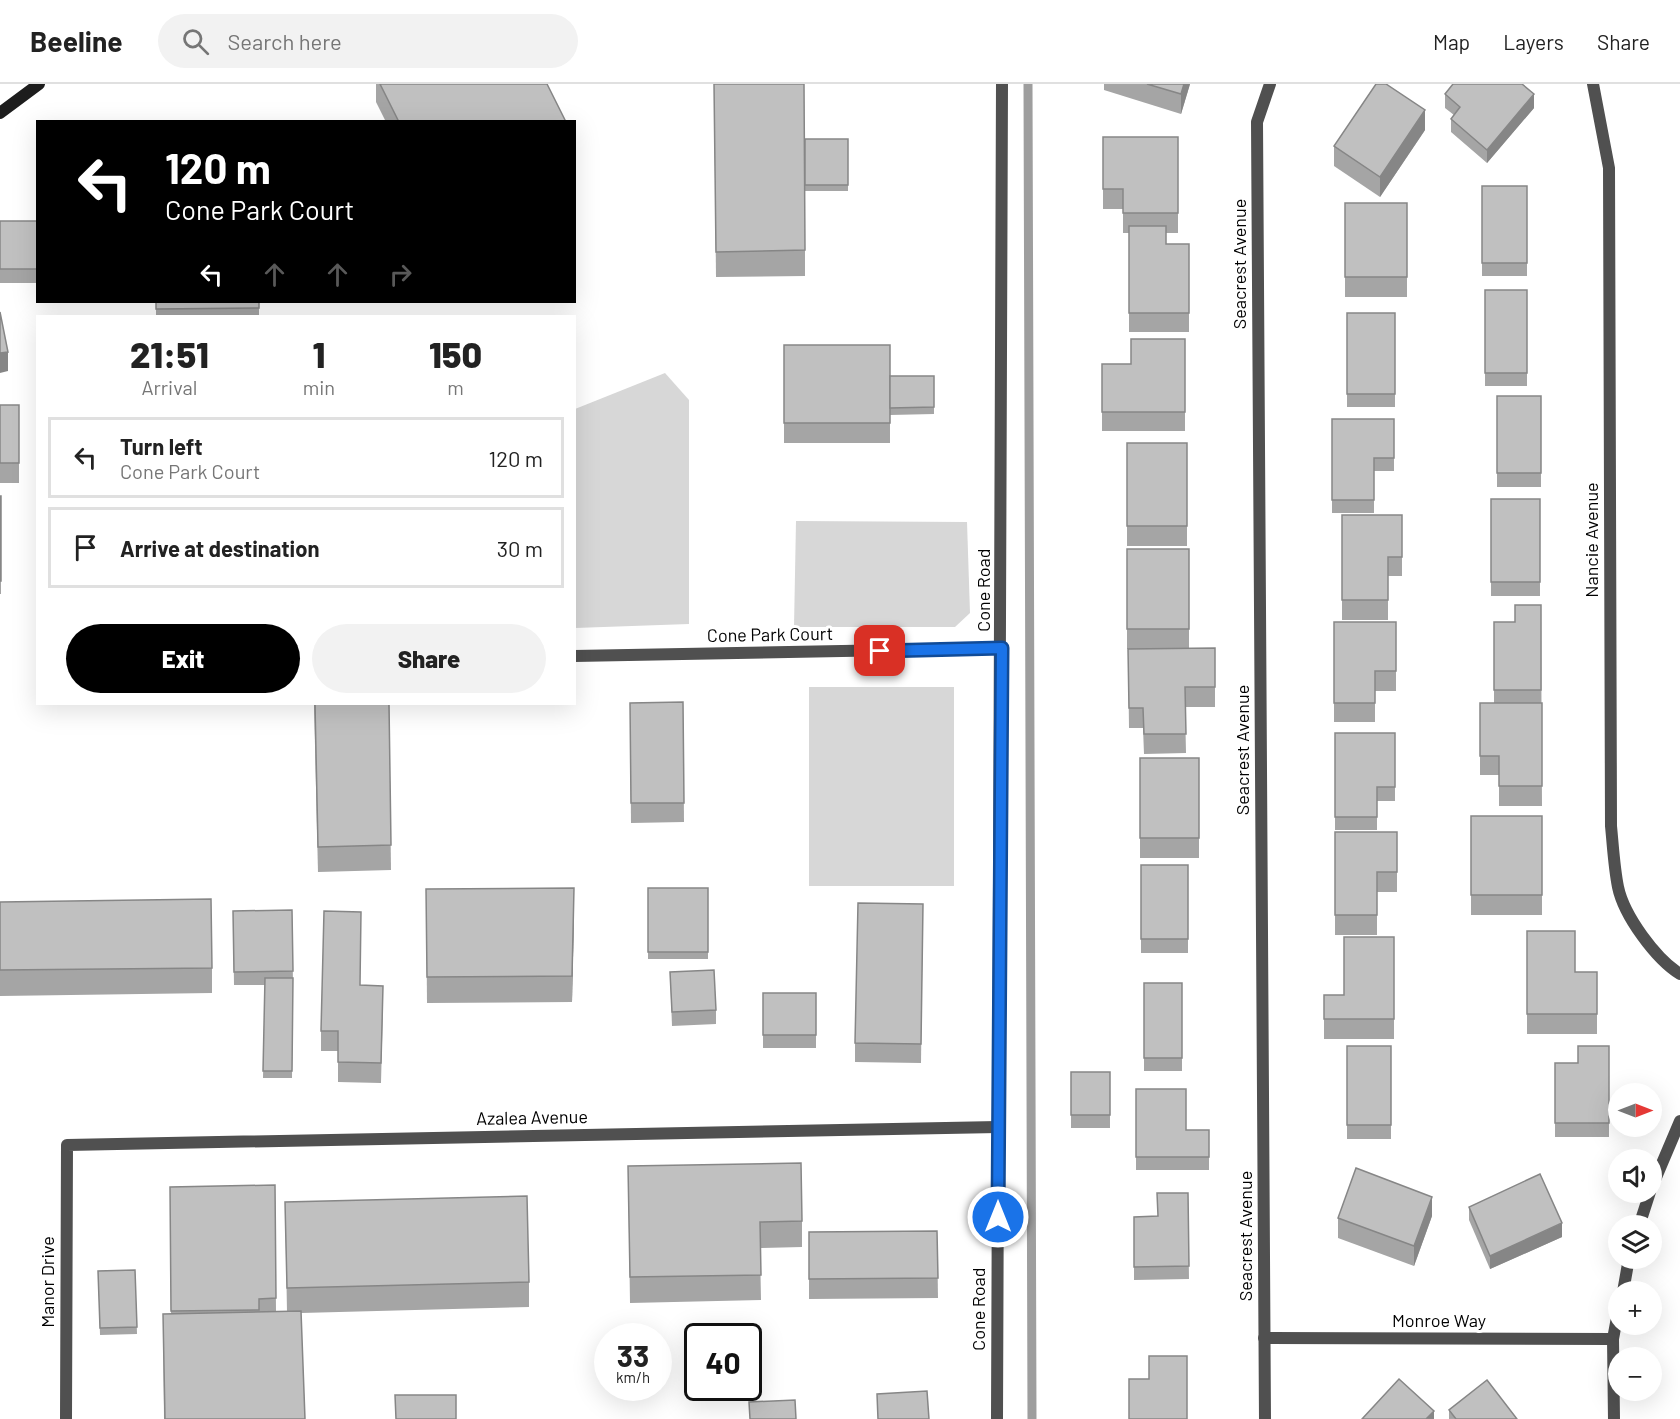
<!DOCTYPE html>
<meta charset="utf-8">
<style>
body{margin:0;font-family:Barlow,sans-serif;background:#f2f2f2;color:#222;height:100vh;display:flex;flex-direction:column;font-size:22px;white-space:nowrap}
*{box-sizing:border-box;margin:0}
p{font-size:20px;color:#767676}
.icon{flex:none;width:33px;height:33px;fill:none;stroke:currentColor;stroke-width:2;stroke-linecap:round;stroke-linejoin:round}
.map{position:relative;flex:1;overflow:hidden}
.panel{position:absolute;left:36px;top:231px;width:540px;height:390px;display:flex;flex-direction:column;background:#fff;border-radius:0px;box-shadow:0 6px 24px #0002}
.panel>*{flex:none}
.hud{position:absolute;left:36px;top:36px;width:540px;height:183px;border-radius:0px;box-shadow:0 6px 24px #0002;background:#000;color:#fff;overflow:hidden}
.needle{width:39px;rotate:90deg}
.fabs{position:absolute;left:1608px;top:999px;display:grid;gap:12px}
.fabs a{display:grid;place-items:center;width:54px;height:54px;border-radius:50%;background:#fff;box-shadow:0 6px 24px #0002;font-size:30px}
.speed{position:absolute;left:594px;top:1239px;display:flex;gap:12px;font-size:30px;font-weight:700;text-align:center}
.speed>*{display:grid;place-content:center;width:78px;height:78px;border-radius:50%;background:#fff;box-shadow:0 6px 24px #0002;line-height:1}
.speed small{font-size:15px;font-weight:400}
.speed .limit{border:3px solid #111;border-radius:9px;background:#fff;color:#111}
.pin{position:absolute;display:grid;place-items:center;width:51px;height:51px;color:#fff;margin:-26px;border-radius:12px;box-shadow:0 3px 9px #0006}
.me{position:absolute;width:66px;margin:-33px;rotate:0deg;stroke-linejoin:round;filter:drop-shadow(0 0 4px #0008)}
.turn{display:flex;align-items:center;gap:21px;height:126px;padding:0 30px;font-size:27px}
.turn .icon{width:78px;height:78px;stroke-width:2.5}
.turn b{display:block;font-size:42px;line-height:51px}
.lanes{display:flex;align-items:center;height:57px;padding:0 30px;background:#0003;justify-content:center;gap:30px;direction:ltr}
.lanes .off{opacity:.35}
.eta{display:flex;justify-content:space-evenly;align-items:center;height:102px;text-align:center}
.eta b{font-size:36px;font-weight:800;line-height:42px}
.primary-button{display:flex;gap:12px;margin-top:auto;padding:12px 30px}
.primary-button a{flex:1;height:69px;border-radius:36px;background:#000;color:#fff;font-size:24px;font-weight:800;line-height:69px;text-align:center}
.primary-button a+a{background:#f2f2f2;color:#222}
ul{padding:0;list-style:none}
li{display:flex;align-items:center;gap:18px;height:81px;margin:0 12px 9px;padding:0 18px;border:3px solid #e0e0e0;border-radius:0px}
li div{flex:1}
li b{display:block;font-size:22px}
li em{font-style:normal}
header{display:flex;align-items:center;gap:36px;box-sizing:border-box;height:84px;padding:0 30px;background:#fff;border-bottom:2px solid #e0e0e0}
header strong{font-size:28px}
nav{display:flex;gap:33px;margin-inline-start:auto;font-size:21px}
.search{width:420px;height:54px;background:#f2f2f2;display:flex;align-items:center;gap:15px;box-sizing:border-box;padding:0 21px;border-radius:33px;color:#767676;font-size:22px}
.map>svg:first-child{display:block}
.grass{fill:#d7d7d7}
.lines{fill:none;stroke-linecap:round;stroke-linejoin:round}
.stream{stroke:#9e9e9e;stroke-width:9}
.minor{stroke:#505050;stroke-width:12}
.tertiary{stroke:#505050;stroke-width:12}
.secondary{stroke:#1d1d1d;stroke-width:12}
.wall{fill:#a5a5a5}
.shaded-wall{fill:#868686}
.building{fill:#c0c0c0;stroke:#868686;stroke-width:1.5}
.route-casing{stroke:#114b97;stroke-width:15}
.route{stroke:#1a73e8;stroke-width:10}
.labels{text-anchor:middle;stroke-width:6;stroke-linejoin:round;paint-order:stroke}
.street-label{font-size:18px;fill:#000;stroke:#fff}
</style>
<header>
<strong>Beeline</strong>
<div class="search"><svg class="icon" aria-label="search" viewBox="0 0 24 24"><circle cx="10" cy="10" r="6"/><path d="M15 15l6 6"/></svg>Search here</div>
<nav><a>Map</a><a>Layers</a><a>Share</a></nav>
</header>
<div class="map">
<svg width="1680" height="1335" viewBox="0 0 1680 1335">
<rect width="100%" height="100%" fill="#fff"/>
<g class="grass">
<path d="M665,289l24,27v224l-114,4v-219z"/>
<path d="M796,437l171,1 3,91 -15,14h-161z"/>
<rect x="809" y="603" width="145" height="199"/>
</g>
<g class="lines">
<path class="stream" d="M1028,0l4,1335"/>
<g class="minor">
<path d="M1593,0l16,84 2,658c2,20 3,41 7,61 6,29 38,72 62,87"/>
<path d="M574,572l428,-8"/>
<path d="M1652,1103l28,-66"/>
<path d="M1639,1142l11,-34"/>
<path d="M1623,1208l6,-34"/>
<path d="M1264,1254l349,1"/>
<path d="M66,1335l1,-274 931,-18"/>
<path d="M1265,1335l-8,-1297 13,-38"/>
<path d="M1614,1335l-1,-80 5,-27"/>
</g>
<path class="tertiary" d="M997,1335l5,-1335"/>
<path class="secondary" d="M0,29l39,-29"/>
</g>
<g class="wall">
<path d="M376,0h171l19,38h-180l-10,-20z"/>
<path d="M714,0l91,166v26l-89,1z"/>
<path d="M1104,0h86l-9,30 -77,-24z"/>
<path d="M1445,10l89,14 -47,55 -36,-31v-13l3,-4 -9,-7z"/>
<path d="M1425,46l-45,67 -46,-31v-20z"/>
<path d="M1103,53h75v96h-12v11h23v88h-60v-99h-6v-24h-20z"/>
<rect x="805" y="55" width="43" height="52"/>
<rect x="1482" y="102" width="45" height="90"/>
<rect x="1345" y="119" width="62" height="94"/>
<rect x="0" y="137" width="38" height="62"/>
<rect x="1485" y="206" width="42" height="96"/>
<rect x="156" y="218" width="103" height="14"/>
<rect x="1347" y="229" width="48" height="94"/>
<path d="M1185,255v92h-83v-67h29z"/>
<path d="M784,261l106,31h44v38l-44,1v28h-106z"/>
<rect x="1497" y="312" width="44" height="91"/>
<rect x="0" y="321" width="19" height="78"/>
<path d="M1332,335h62v52h-20v42h-42z"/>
<rect x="1127" y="359" width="60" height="103"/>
<rect x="0" y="412" width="1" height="98"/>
<rect x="1491" y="415" width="49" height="97"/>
<path d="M1342,431h60v61h-14v44h-46z"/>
<path d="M1127,465h62v99l26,39v20h-30l1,46 -42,1 -1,-26h-14l-1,-79h36h-37z"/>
<path d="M1541,521l1,201h-43v-31h-19v-72h14v-81h21z"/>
<path d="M1334,538h62v69h-21v31h-41z"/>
<path d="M683,618l1,120 -53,1 -1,-120z"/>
<path d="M314,620h75l2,166 -73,2z"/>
<path d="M1335,649h60v68h-18v29h-42z"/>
<rect x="1140" y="674" width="59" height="100"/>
<rect x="1471" y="732" width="71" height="99"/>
<path d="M1335,748h62v60h-20v43h-42z"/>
<rect x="1141" y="781" width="47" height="88"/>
<rect x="648" y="804" width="60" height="71"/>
<path d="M426,805l148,25 -2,88 -145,1z"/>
<path d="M0,818l212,66v25l-212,3z"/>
<path d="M923,820l-2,159 -66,-1v-19z"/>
<path d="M292,826l1,75 -1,93h-29l2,-93h-31l-1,-74z"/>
<path d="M1527,847l48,41h22v62h-70z"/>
<path d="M1394,853v102h-70v-44h20z"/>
<path d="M670,888l46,38v14l-44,2z"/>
<rect x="1144" y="899" width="38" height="88"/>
<path d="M360,901l23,21 -2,77 -43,-1v-31h-17v-20z"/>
<rect x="763" y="909" width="53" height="55"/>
<rect x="1347" y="962" width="44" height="93"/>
<path d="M1609,962v91h-54v-74h23z"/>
<rect x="1071" y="988" width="39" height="56"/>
<path d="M1136,1005l50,41h23v40h-73z"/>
<path d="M628,1082l174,55v26l-42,1 1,52 -131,3z"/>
<path d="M275,1101l1,127h11l-2,-110 244,80v25l-228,6 4,106h-141l-1,-105h8l-1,-127z"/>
<path d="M1188,1109l1,86 -55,1v-63l23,-1z"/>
<path d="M1469,1123l93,30 -72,32 -21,-49z"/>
<path d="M1432,1132l-18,50 -76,-28v-20z"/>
<path d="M937,1147l1,67 -129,1v-67z"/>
<path d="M135,1186l2,64 -37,1 -2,-64z"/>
<path d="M1449,1326l68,9h-68z"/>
</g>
<g class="shaded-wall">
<path d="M1184,0h6l-9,30v-20z"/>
<path d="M1534,10v14l-47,55v-13z"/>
<path d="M1425,26v20l-45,67v-20z"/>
<path d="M8,268v19l-8,2v-20z"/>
<path d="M574,804v26l-2,88v-26z"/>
<path d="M1432,1113v19l-18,50v-20z"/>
<path d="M1562,1139v14l-72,32v-13z"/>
<path d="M1434,1327v8h-8z"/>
</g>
<g class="building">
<path d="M380,0h167l19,38h-167z"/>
<path d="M714,0h90l1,166 -89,2z"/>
<path d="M1147,0h37l-3,10z"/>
<path d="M1376,0h10l39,26 -45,67 -46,-31z"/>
<path d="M1453,0h69l12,10 -47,56 -36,-31 9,-12 -15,-13z"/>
<path d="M1103,53h75v76h-55v-24h-20z"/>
<rect x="805" y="55" width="43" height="46"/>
<rect x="1482" y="102" width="45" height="77"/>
<rect x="1345" y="119" width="62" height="74"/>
<rect x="0" y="137" width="38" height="48"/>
<path d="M1129,142h37v18h23v69h-60z"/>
<rect x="1485" y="206" width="42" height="83"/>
<path d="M156,218h103v6l-103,1z"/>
<path d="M0,228l8,40 -8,1z"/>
<rect x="1347" y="229" width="48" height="81"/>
<path d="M1131,255h54v73h-83v-48h29z"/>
<rect x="784" y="261" width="106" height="78"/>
<path d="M890,292h44v31l-44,1z"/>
<rect x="1497" y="312" width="44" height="77"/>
<rect x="0" y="321" width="19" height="58"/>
<path d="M1332,335h62v39h-20v42h-42z"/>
<rect x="1127" y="359" width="60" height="83"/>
<rect x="0" y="412" width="1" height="85"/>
<rect x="1491" y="415" width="49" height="83"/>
<path d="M1342,431h60v42h-14v43h-46z"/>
<rect x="1127" y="465" width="62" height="80"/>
<path d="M1515,521h26v85h-47v-68h21z"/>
<path d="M1334,538h62v49h-21v32h-41z"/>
<path d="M1215,564v39h-30l1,47h-42l-1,-26h-14l-1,-59z"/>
<path d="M683,618l1,101h-53l-1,-100z"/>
<path d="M1480,619h62v83h-43v-30h-19z"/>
<path d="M315,620h74l2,141 -73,2z"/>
<path d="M1335,649h60v54h-18v30h-42z"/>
<rect x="1140" y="674" width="59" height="80"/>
<rect x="1471" y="732" width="71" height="79"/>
<path d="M1335,748h62v40h-20v43h-42z"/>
<rect x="1141" y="781" width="47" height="74"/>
<path d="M574,804l-2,88 -145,1 -1,-88z"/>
<rect x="648" y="804" width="60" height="64"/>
<path d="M211,815l1,69 -212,2v-68z"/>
<path d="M858,819l65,1 -2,140 -66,-1z"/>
<path d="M292,826l1,61 -59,1 -1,-61z"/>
<path d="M324,827l37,1 -1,73 23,1 -2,77 -43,-1v-31h-17z"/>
<path d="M1527,847h48v41h22v42h-70z"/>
<path d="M1344,853h50v82h-70v-24h20z"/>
<path d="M714,886l2,40 -44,2 -2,-40z"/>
<path d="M265,894h28l-1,93h-29z"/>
<rect x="1144" y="899" width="38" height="75"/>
<rect x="763" y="909" width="53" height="42"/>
<rect x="1347" y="962" width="44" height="79"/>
<path d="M1578,962h31v77h-54v-60h23z"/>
<rect x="1071" y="988" width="39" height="43"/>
<path d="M1136,1005h50v41h23v27h-73z"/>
<path d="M801,1079l1,58 -42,1 1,53 -131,2 -2,-111z"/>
<path d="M1356,1084l76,29 -18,49 -76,-28z"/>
<path d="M1540,1090l22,49 -72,33 -21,-49z"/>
<path d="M275,1101l1,113 -17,1v11l-88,1 -1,-124z"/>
<path d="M1157,1109h31l1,73 -55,1v-50l24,-1z"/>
<path d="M527,1112l2,86 -242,6 -2,-86z"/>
<path d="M937,1147l1,47 -129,1v-47z"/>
<path d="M135,1186l2,57 -37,1 -2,-57z"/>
<path d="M301,1227l4,108h-140l-2,-105z"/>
<path d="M1149,1272h38v63h-58v-40h20z"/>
<path d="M1399,1295l35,32 -8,8h-64z"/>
<path d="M1487,1296l30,39h-61l-7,-9z"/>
<path d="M927,1307l2,28h-51l-1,-25z"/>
<path d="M395,1311h61v24h-60z"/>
<path d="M795,1316l1,19h-46l-1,-17z"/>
</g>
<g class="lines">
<g class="route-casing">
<path id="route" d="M880,567l122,-3 -4,569"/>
</g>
<use href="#route" class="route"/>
</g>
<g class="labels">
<g class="street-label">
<text transform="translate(1240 180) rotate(-90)" y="6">Seacrest Avenue</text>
<text transform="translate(1592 456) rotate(-90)" y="6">Nancie Avenue</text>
<text transform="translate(984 506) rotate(-90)" y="6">Cone Road</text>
<text transform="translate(770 551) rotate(-1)" y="6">Cone Park Court</text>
<text transform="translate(1243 666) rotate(-90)" y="6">Seacrest Avenue</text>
<text transform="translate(532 1034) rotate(-1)" y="6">Azalea Avenue</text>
<text transform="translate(1246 1152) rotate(-90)" y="6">Seacrest Avenue</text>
<text transform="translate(48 1198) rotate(-90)" y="6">Manor Drive</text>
<text transform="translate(979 1225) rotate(-90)" y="6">Cone Road</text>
<text x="1439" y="1243">Monroe Way</text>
</g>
</g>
</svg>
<div class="fabs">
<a><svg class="needle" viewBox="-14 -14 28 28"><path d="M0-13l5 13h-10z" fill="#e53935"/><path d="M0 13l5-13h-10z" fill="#767676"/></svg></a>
<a><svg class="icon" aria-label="sound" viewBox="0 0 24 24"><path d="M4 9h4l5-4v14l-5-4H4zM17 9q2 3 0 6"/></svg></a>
<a><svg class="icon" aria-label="layers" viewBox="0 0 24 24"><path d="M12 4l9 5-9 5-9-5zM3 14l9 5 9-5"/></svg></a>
<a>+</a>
<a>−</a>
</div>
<div class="speed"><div>33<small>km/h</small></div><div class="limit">40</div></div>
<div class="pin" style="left:880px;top:567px;background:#d93025"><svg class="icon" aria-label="arrive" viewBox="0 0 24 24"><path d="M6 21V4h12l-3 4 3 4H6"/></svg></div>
<svg class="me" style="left:998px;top:1133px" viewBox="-20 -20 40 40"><circle r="17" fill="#1a73e8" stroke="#fff" stroke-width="3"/><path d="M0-11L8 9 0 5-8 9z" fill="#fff"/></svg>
<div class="hud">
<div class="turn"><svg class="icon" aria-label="left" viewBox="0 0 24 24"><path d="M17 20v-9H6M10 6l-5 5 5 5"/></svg><div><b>120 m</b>Cone Park Court</div></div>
<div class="lanes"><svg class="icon" aria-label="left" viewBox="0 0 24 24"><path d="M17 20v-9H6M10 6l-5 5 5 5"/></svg><svg class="icon off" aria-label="ahead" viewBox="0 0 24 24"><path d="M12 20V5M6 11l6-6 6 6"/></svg><svg class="icon off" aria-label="ahead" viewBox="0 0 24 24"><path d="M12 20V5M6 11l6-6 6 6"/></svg><svg class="icon off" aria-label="right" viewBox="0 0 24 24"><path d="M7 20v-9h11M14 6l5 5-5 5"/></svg></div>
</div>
<section class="panel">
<div class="eta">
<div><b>21:51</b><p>Arrival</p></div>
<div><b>1</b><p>min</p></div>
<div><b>150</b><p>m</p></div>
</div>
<ul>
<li><svg class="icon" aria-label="left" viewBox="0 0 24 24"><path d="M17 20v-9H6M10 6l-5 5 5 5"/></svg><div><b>Turn left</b><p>Cone Park Court</p></div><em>120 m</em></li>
<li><svg class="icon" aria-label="arrive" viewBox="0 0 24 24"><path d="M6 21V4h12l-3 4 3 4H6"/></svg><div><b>Arrive at destination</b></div><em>30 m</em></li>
</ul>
<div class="primary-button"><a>Exit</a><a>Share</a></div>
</section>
</div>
